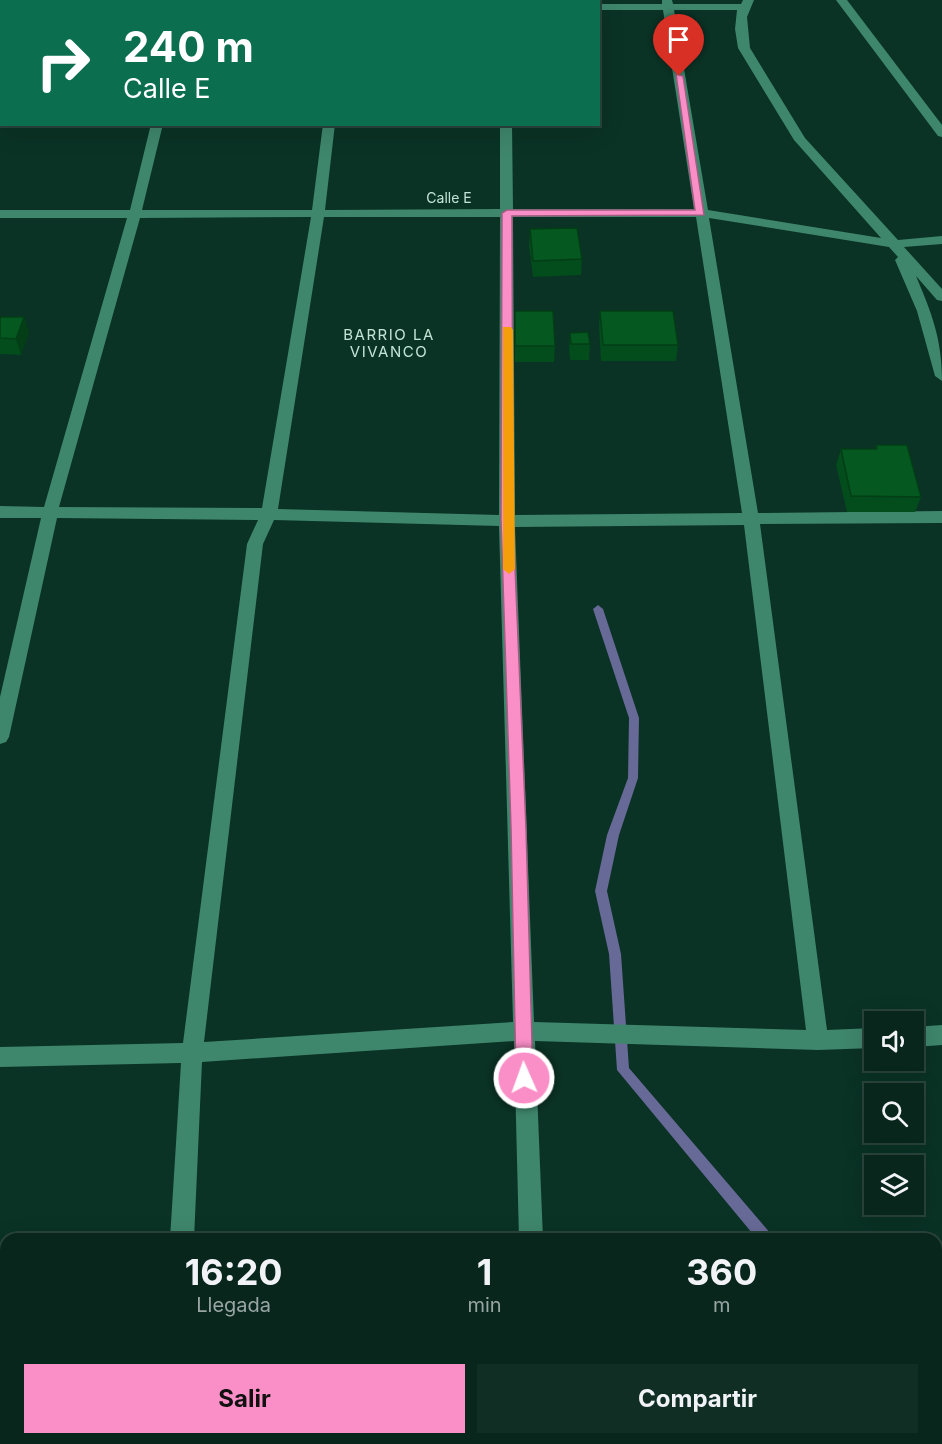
<!DOCTYPE html>
<html lang="es">
<style>
body{margin:0;font-family:Inter,sans-serif;background:#112e25;color:#f1f3f6;height:100vh;display:flex;flex-direction:column;font-size:22px;white-space:nowrap}
*{box-sizing:border-box;margin:0}
p{font-size:20px;color:#98a5a3}
.icon{flex:none;width:33px;height:33px;fill:none;stroke:currentColor;stroke-width:2;stroke-linecap:round;stroke-linejoin:round}
.map{position:relative;flex:1;overflow:hidden}
.details{position:absolute;left:0px;top:1233px;width:942px;height:212px;display:flex;flex-direction:column;background:#08261c;border-radius:18px 18px 0 0;box-shadow:0 6px 24px #0002,0 0 0 2px #29433b}
.details>*{flex:none}
.guide{position:absolute;left:0px;top:0px;width:600px;height:126px;box-shadow:0 6px 24px #0002,0 0 0 2px #29433b;background:#0b6e4f;color:#fff;overflow:hidden}
.buttons{position:absolute;left:864px;top:1011px;display:grid;gap:12px}
.buttons a{display:grid;place-items:center;width:60px;height:60px;border-radius:0px;background:#08261c;box-shadow:0 6px 24px #0002,0 0 0 2px #29433b;font-size:30px}
.pin{position:absolute;display:grid;place-items:center;width:51px;height:51px;color:#fff;margin:-62px -26px;border-radius:50% 50% 50% 0;rotate:-45deg;box-shadow:0 0 6px #0007}
.pin .icon{rotate:45deg}
.me{position:absolute;width:66px;margin:-33px;rotate:358deg;stroke-linejoin:round;filter:drop-shadow(0 0 4px #0008)}
.turn{display:flex;align-items:center;gap:21px;height:126px;padding:0 24px;font-size:27px}
.turn .icon{width:78px;height:78px;stroke-width:2.5}
.turn b{display:block;font-size:42px;line-height:51px}
.eta{display:flex;justify-content:space-evenly;align-items:center;height:102px;text-align:center}
.eta b{font-size:36px;font-weight:700;line-height:42px}
.button{display:flex;gap:12px;margin-top:auto;padding:12px 24px}
.button a{flex:1;height:69px;border-radius:0px;background:#fa8fc8;color:#111;font-size:24px;font-weight:700;line-height:69px;text-align:center}
.button a+a{background:#112e25;color:#f1f3f6}
.map>svg:first-child{display:block}
.lines{fill:none;stroke-linecap:round;stroke-linejoin:round}
.stream{fill:#676996;fill-rule:evenodd}
.minor{fill:#3e866c;fill-rule:evenodd}
.wall{fill:#034c1c}
.shaded-wall{fill:#033e16}
.building{fill:#045820;stroke:#033e16;stroke-width:1.5}
.route{fill:#fa8fc8;stroke:#a25d82;stroke-width:1.5}
.slow{fill:#f59e0b}
.labels{text-anchor:middle;stroke-width:6;stroke-linejoin:round;paint-order:stroke}
.far-street-label{font-size:14px;fill:#c2e4d6;stroke:#0a3225}
.far-quarter-label{font-size:15px;letter-spacing:1.5px;fill:#c2e4d6;stroke:#0a3225}
</style>
<div class="map">
<svg width="942" height="1444" viewBox="0 0 942 1444">
<rect width="100%" height="100%" fill="#0a3225"/>
<g class="lines">
<g class="stream">
<path d="M598,605l5,4 36,109 -1,60 -19,57 -12,56 14,63 8,114 142,166 2,5h-16l-140,-169 -8,-116 -14,-63 12,-56 21,-57 1,-60 -36,-109z"/>
<path d="M868,1438h14l2,6h-14z"/>
</g>
<g class="minor">
<path d="M0,0h43l1,2h-42l-2,2z"/>
<path d="M182,0h10l-11,2z"/>
<path d="M341,0h10l-11,2z"/>
<rect x="500" y="0" width="10" height="2"/>
<path d="M662,0h10l1,4h68l2,-4h11l-7,17 3,31 55,90 93,102 44,-4v8l-38,3 38,42v12l-5,-1 -21,-24c16,38 26,63 26,105l-7,-5 -18,-65 -22,-51 3,-3 -9,-10 -180,-29 49,295 184,-2v12l-182,1 67,506 47,-2v20l-56,2 -283,-9 8,198h-24l-5,-198 -312,21 -8,177h-24l11,-176 -181,4v-20l183,-4 64,-499 11,-24 -201,-2 -48,219 -3,5 -6,2v-47l41,-179h-41v-12l44,1 83,-289h-127v-8h130l21,-86h12l-21,86h170l11,-86h12l-10,86 175,-1v-85h12l1,85h181l-31,-199h-65v-6h64zM674,10h63l-2,19 3,19 56,92 87,98 -173,-28zM311,217l-49,291 -203,-1 81,-289zM324,217h176l-1,298 -221,-6zM513,217h183l46,296 -227,2zM274,520l225,6 14,496 -309,20 59,-498zM744,525l62,505 -272,-8 -19,-495z"/>
<path d="M836,0h11l95,125v12l-4,-1z"/>
<path d="M0,27h2l-2,9z"/>
<path d="M942,1025v20l-28,2v-20z"/>
<rect x="159" y="1438" width="26" height="6"/>
<rect x="526" y="1438" width="26" height="6"/>
</g>
</g>
<g class="wall">
<path d="M530,229l52,30 -1,16 -48,2 -4,-32z"/>
<path d="M515,311l40,35 -1,16h-39z"/>
<path d="M600,311l78,34 -2,16h-75l-2,-34z"/>
<path d="M0,317h24l5,16 -8,22 -21,-1z"/>
<path d="M570,333l20,11 -1,16h-19l-1,-11z"/>
<path d="M876,445l45,52 -6,15h-68l-11,-47 5,-16h34z"/>
</g>
<path class="shaded-wall" d="M24,317l5,16 -8,22 -5,-16z"/>
<g class="building">
<path d="M577,228l5,31 -49,2 -3,-32z"/>
<path d="M515,311h38l2,35h-40z"/>
<path d="M600,311h73l5,34h-75z"/>
<path d="M0,317h24l-8,22 -16,-1z"/>
<path d="M588,332l2,12h-19l-1,-11z"/>
<path d="M876,445h31l14,52 -70,-1 -10,-47h36z"/>
</g>
<path class="route" d="M676,74l7,2 21,139 -192,1 1,304 13,308 7,250 -3,5 -6,2 -5,-2 -3,-5 -5,-250 -10,-308 1,-307 5,-3h188z"/>
<path class="slow" d="M503,327h8l2,3 2,239 -6,5 -6,-5z"/>
<g class="labels">
<g class="far-street-label">
<text x="449" y="203">Calle E</text>
</g>
<g class="far-quarter-label">
<text x="389" y="340">BARRIO LA<tspan x="389" dy="17">VIVANCO</tspan></text>
</g>
</g>
</svg>
<div class="buttons">
<a><svg class="icon" aria-label="sound" viewBox="0 0 24 24"><path d="M4 9h4l5-4v14l-5-4H4zM17 9q2 3 0 6"/></svg></a>
<a><svg class="icon" aria-label="search" viewBox="0 0 24 24"><circle cx="10" cy="10" r="6"/><path d="M15 15l6 6"/></svg></a>
<a><svg class="icon" aria-label="layers" viewBox="0 0 24 24"><path d="M12 4l9 5-9 5-9-5zM3 14l9 5 9-5"/></svg></a>
</div>
<div class="pin" style="left:679px;top:76px;background:#d93025"><svg class="icon" aria-label="arrive" viewBox="0 0 24 24"><path d="M6 21V4h12l-3 4 3 4H6"/></svg></div>
<svg class="me" style="left:524px;top:1078px" viewBox="-20 -20 40 40"><circle r="17" fill="#fa8fc8" stroke="#fff" stroke-width="3"/><path d="M0-11L8 9 0 5-8 9z" fill="#fff"/></svg>
<div class="guide">
<div class="turn"><svg class="icon" aria-label="right" viewBox="0 0 24 24"><path d="M7 20v-9h11M14 6l5 5-5 5"/></svg><div><b>240 m</b>Calle E</div></div>
</div>
<section class="details">
<div class="eta">
<div><b>16:20</b><p>Llegada</p></div>
<div><b>1</b><p>min</p></div>
<div><b>360</b><p>m</p></div>
</div>
<div class="button"><a>Salir</a><a>Compartir</a></div>
</section>
</div>
